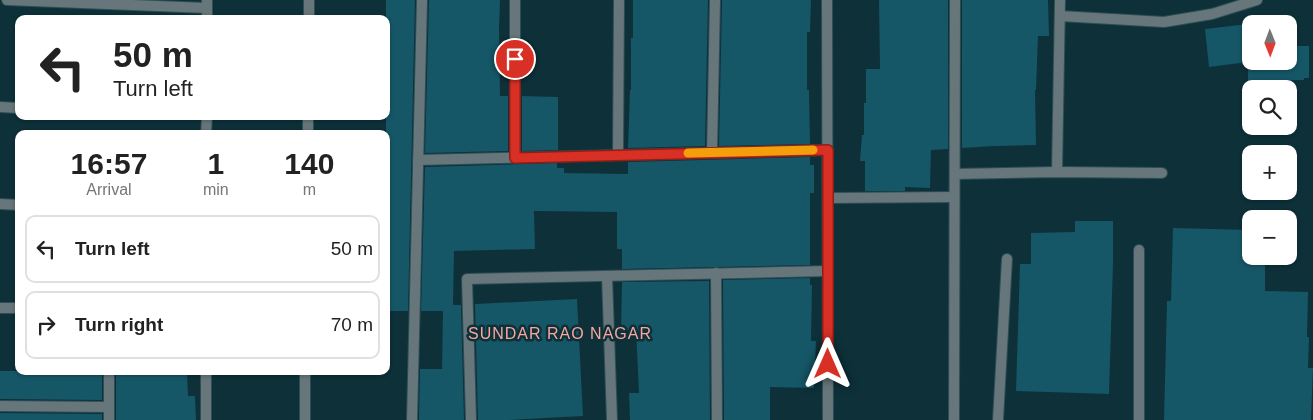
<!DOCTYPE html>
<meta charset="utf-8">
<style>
body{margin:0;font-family:Arial,sans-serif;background:#f2f2f2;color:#222;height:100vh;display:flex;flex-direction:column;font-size:19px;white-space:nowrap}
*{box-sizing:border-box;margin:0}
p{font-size:16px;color:#767676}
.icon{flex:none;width:28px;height:28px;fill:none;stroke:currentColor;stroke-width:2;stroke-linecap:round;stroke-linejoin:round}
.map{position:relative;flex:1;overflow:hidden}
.details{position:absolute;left:15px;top:130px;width:375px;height:245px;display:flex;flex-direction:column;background:#fff;border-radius:10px;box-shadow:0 1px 4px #0004}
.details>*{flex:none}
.hud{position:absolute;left:15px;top:15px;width:375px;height:105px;border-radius:10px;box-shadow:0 1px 4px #0004;background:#fff;color:#222;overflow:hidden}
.needle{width:32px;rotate:179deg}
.controls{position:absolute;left:1242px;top:15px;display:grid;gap:10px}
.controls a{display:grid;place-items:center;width:55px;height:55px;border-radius:10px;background:#fff;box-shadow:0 1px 4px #0004;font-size:25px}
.pin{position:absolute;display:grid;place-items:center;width:42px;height:42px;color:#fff;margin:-21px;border:2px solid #fff;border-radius:50%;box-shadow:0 1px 5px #0007}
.me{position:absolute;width:55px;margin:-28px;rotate:0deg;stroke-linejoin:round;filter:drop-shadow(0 0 4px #0008)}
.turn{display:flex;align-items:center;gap:18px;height:105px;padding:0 15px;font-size:22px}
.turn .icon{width:65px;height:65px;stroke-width:2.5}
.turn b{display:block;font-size:35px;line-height:42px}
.eta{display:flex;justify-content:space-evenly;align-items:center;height:85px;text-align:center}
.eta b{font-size:30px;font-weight:700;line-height:35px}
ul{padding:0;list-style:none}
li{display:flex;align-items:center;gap:15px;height:68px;margin:0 10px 8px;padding:0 5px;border:2px solid #e0e0e0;border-radius:10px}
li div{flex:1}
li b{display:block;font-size:19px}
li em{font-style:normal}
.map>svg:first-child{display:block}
.building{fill:#155667}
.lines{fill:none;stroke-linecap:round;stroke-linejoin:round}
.street-casing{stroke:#2d4e56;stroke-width:12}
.street{stroke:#67767b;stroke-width:10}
.route-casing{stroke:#8d1f18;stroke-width:12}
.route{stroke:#d93025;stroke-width:9}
.slow{stroke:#f59e0b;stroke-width:9}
.labels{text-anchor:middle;stroke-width:5;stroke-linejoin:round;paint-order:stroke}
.neighbourhood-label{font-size:16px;letter-spacing:1px;fill:#f9a69e;stroke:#0d3039}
</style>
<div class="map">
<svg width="1313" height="420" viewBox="0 0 1313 420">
<rect width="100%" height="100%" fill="#0d3039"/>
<g class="building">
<path d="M386,0h29l-7,311h-22z"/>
<path d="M429,0h71l-1,29 1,67h8v55l-83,2z"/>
<path d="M633,0h75l-3,146 -77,2 2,-58h1v-52h2z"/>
<path d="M722,0h89l-1,32h-3v58h2l1,54 -91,2z"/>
<path d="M879,0h69v149l-17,1 -1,38 -25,-1v4h-40v-30h-5l2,-26h2v-32h2v-34h14z"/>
<path d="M962,0h86l1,36h-11l-2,54h-1l1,55 -41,1 -33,2z"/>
<path d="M1247,23h36v1h-32v37h38v-15h20v32h-5v2l-56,1v-19l-39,5 -4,-38 43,-5z"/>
<path d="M522,96l36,1v53l-36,1z"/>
<path d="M810,157v8h4v28h-4v72l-188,4v-20h-5v-37l-83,-1 1,38 -81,2 -1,54h8l3,115h-45l1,-51h22l1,-58h-22l4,-144 132,-4v5h7v5l64,1v-12z"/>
<path d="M1075,221h38v42l-4,131 -93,-3 4,-127h11v-31l44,-1z"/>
<path d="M1173,228l78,2v26h14v35l43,1 -1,45h2l-1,31h5l-2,52h-147l3,-119h4z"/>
<path d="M810,278v7h2l-1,56h5l-2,47 -44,-1v33h-46l-1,-140z"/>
<path d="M709,281l1,139h-80l-1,-27h10l-3,-63h-15l1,-48z"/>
<path d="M577,299l6,117 -74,4h-31l-3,-116z"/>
<path d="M0,371h102v29l-102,-1z"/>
<path d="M116,371h71l1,25h7l1,24h-80z"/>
<path d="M0,413l102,1v6h-102z"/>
</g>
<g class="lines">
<g class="street-casing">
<g id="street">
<path d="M7,0l200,8"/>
<path d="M515,0v158"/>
<path d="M827,0l1,420"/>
<path d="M1060,16l104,6 48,-8 45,-14"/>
<path d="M207,19v-19"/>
<path d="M309,19v-19"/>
<path d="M0,107l19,1"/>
<path d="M206,134l1,-18"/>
<path d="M308,134v-18"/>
<path d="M712,153l3,-153"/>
<path d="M618,155l1,-155"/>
<path d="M418,160l410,-10"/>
<path d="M1057,172l3,-172"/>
<path d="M955,174l102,-2 105,1"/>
<path d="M828,198l126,-1"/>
<path d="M0,204l19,1"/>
<path d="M1139,250v170"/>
<path d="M716,273l1,147"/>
<path d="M607,276l5,144"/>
<path d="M0,308h19"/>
<path d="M206,371v49"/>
<path d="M0,406l109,1"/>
<path d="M109,420v-49"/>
<path d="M305,420v-49"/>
<path d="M412,420l10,-420"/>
<path d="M471,420l-4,-141 361,-8"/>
<path d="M954,420l1,-420"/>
<path d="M998,420l9,-161"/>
</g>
</g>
<use href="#street" class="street"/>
</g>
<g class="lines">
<g class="route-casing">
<path id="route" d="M515,59v99l313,-8v214"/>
</g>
<use href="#route" class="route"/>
<path class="slow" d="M688,153l125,-3"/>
</g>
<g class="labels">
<g class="neighbourhood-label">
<text x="560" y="339">SUNDAR RAO NAGAR</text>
</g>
</g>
</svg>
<div class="controls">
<a><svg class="needle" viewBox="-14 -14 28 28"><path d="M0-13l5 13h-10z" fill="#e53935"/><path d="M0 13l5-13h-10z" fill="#767676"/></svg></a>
<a><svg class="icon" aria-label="search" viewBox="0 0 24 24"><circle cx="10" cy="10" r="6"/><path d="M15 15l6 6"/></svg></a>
<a>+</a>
<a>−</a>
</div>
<div class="pin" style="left:515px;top:59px;background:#d93025"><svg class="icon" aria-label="arrive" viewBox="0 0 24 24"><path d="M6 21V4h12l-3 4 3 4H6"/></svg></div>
<svg class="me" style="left:828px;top:364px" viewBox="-20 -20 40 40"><path d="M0-17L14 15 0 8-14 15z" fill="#d93025" stroke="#fff" stroke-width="4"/></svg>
<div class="hud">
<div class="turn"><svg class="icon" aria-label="left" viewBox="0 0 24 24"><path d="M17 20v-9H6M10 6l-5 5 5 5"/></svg><div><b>50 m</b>Turn left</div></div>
</div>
<section class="details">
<div class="eta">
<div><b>16:57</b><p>Arrival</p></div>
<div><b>1</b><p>min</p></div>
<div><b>140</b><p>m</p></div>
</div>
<ul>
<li><svg class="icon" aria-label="left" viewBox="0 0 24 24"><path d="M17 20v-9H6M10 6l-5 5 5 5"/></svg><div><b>Turn left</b></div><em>50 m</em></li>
<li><svg class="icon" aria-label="right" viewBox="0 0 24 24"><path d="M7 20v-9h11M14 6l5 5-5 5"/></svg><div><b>Turn right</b></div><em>70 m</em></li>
</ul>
</section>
</div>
